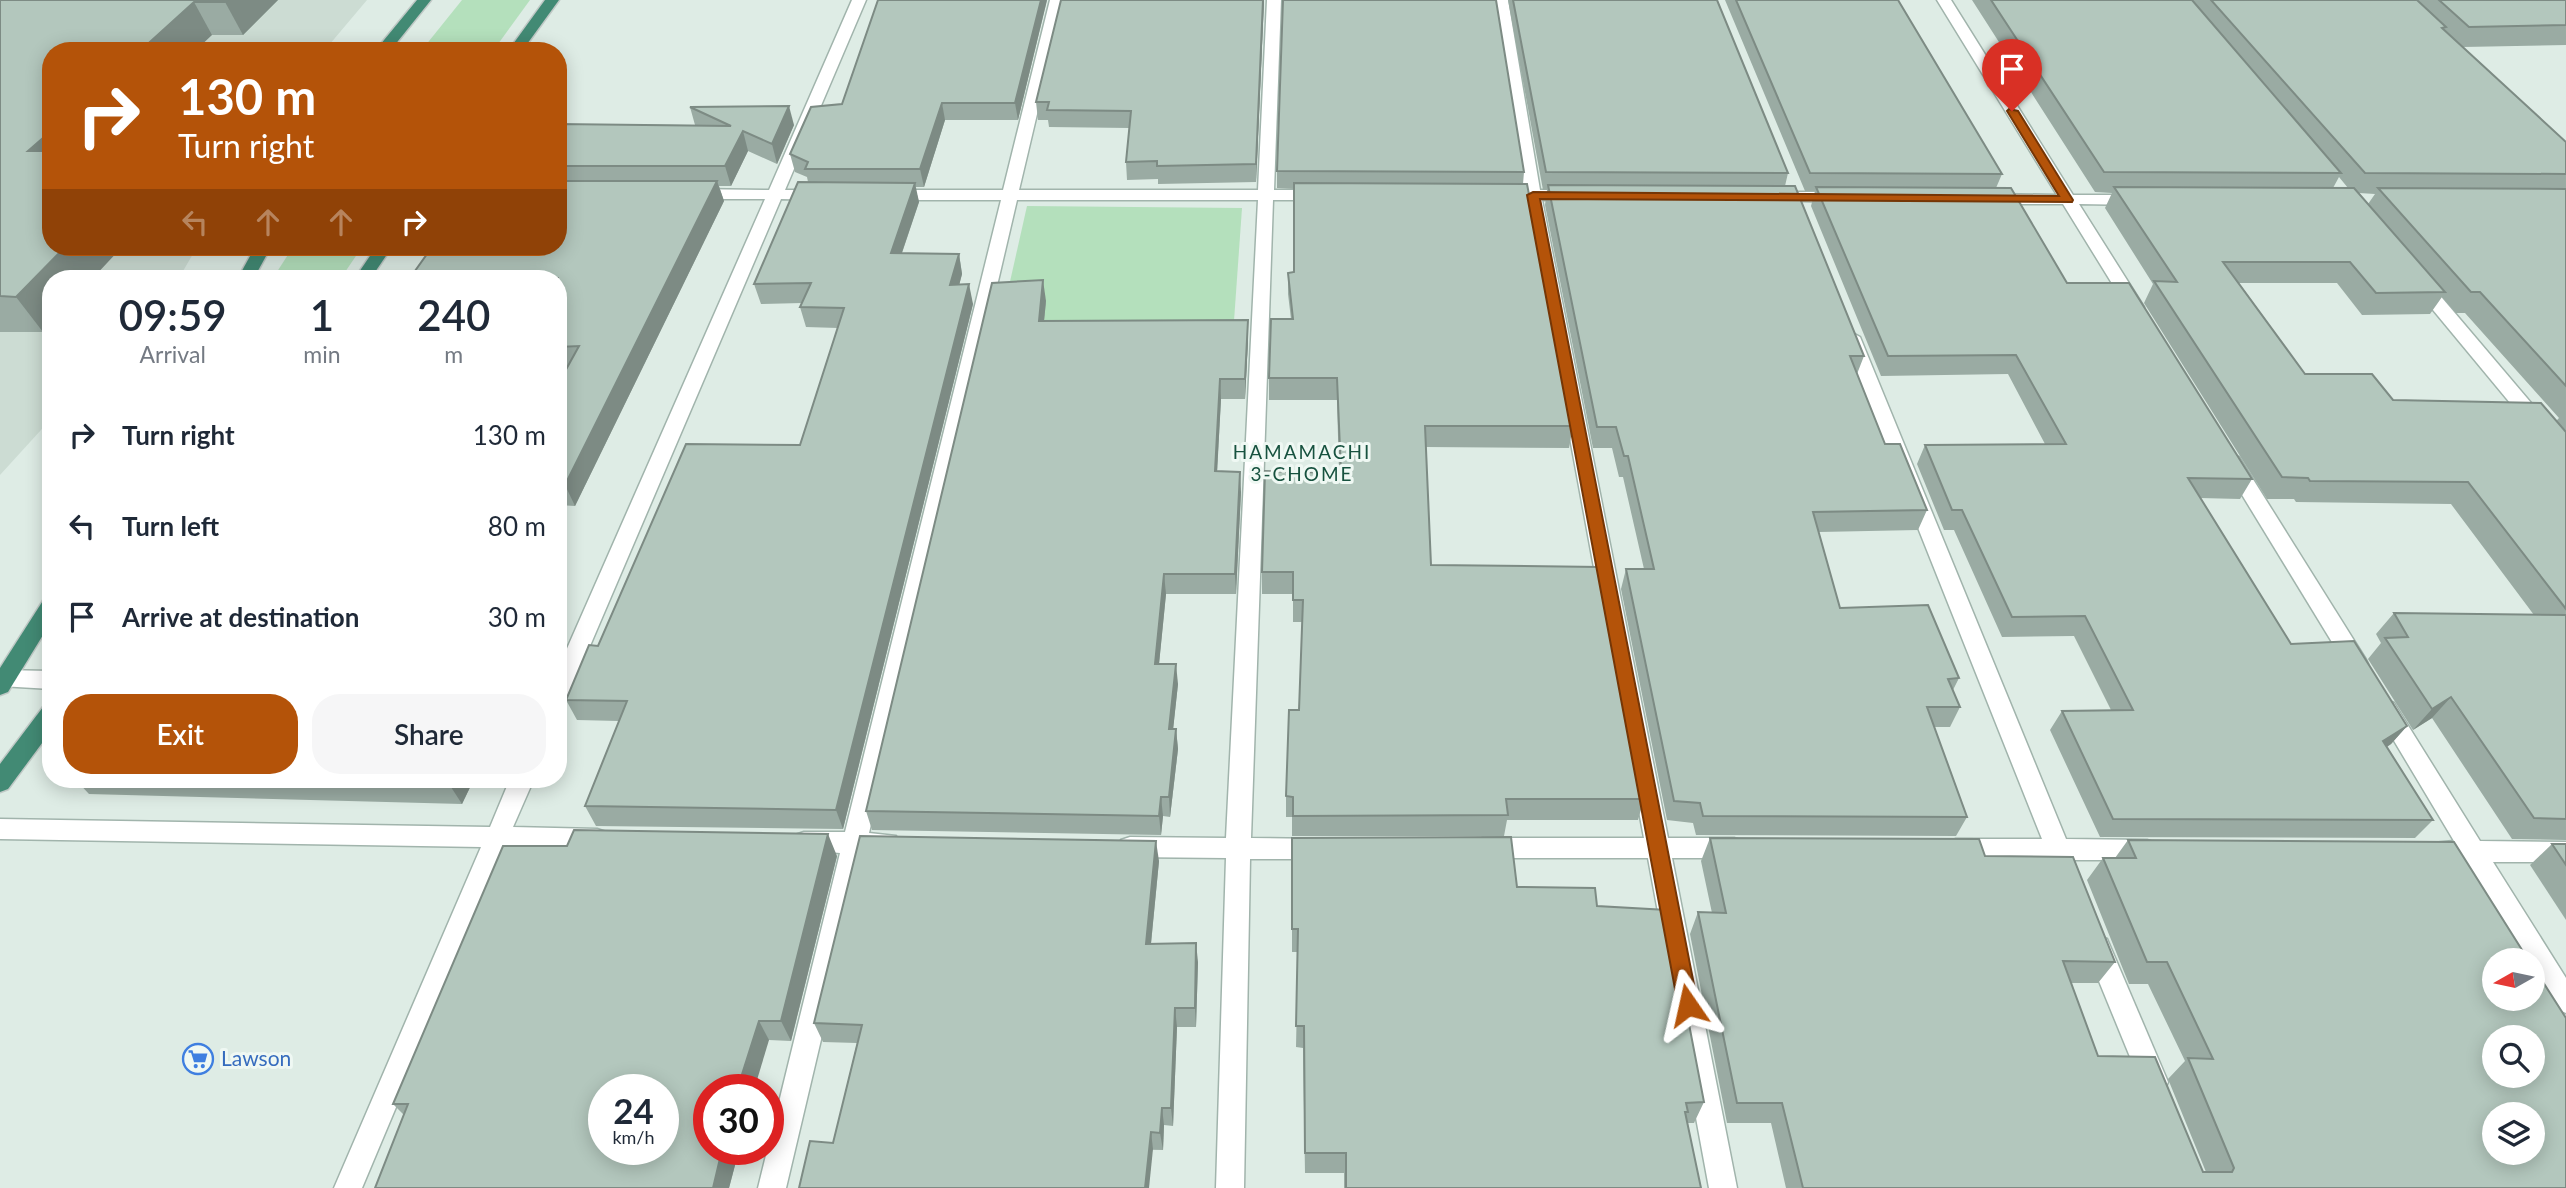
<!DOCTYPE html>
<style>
body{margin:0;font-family:Lato,sans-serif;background:#f6f6f7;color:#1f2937;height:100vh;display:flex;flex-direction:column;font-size:26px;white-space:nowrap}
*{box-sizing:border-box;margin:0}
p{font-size:23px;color:#747a83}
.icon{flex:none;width:38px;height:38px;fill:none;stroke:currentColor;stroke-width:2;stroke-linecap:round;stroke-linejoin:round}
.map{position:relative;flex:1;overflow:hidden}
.details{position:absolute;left:42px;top:270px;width:525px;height:518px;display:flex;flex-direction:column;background:#fff;border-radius:28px;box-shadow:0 4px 18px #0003}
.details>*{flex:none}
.banner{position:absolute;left:42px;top:42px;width:525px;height:214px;border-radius:28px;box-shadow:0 4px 18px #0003;background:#b45309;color:#fff;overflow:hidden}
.needle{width:46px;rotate:261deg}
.tools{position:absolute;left:2482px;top:948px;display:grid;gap:14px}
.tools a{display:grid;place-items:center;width:63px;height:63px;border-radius:50%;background:#fff;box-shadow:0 4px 18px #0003;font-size:35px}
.speed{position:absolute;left:588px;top:1074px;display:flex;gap:14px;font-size:35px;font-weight:700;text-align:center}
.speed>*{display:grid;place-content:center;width:91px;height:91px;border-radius:50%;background:#fff;box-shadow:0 4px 18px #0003;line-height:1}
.speed small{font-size:18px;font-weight:400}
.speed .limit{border:10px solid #d22;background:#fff;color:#111}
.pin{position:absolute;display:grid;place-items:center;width:60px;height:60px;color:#fff;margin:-72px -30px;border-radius:50% 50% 50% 0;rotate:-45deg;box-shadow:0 0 7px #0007}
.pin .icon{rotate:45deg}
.me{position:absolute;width:77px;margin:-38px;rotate:349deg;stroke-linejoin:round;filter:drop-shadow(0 0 5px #0008)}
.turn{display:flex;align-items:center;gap:24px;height:147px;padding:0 21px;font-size:32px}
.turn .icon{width:91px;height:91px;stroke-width:2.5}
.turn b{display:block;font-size:49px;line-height:60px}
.lanes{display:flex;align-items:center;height:66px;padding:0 21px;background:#0003;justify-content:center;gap:35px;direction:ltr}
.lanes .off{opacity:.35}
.eta{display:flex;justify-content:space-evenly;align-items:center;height:119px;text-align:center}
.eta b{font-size:42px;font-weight:600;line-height:49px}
.button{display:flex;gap:14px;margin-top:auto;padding:14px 21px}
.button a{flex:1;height:80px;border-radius:28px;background:#b45309;color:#fff;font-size:28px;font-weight:600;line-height:80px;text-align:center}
.button a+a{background:#f6f6f7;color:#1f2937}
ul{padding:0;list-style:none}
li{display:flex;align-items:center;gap:21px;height:91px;padding:0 21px}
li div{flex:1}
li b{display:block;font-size:26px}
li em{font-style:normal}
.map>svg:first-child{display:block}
.built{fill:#ccdcd3}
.green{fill:#b4e0bc}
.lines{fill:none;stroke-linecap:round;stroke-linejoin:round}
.minor-casing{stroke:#a1b4ac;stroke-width:3}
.trunk-casing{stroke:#c0c9c6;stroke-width:3}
.minor{fill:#fff;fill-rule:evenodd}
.trunk{fill:#428a74;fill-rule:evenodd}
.wall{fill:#9aaba3;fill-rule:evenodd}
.shaded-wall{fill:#7d8b84}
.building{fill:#b3c7bd;stroke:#7d8b84;stroke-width:2;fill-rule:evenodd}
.route{fill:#b45309;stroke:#753606;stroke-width:2}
.labels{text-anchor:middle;stroke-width:6;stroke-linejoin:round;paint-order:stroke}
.neighbourhood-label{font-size:19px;letter-spacing:2px;fill:#17523f;stroke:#eff8f3}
.near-shop-label{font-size:21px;fill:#366cbe;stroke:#eff8f3;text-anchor:start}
</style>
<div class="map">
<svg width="2566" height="1188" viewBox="0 0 2566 1188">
<rect width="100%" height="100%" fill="#deece5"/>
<path class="built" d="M0,0h367l-43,51h-273v196h146l-18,31h-128v141l-51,56z"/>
<g class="green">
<path d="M462,0h68l-37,51h-72z"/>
<path d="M1027,206l215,2 -9,127h-235z"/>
<path d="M293,247h69l-21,31h-68z"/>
</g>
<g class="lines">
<g class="minor-casing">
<g id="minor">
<path d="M852,0h14l-81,190h36l8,5 -8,5 -40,-1 -212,496 -3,6 -8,3v-35l207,-470h-73l-8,-5 8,-5 77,1z"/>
<path d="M1050,0h14l-45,190h239l9,-190h14l-7,190h47l8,5 -8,5h-48l-22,638 70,1 9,3 3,7 -3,7 -9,3h-71l-6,329h-28l10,-330 -96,-1 -9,-3 -3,-7 3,-7 9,-3 96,1 32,-638h-241l-148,633 27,3 3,7 -3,7 -31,3 -79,335h-28l82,-335 -45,-4 -3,-7 3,-7 9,-3h41l156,-632h-113l-8,-5 8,-5h115z"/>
<path d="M1494,0h14l32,190h33l8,5 -8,5h-31l126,638h66l9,3 3,7 -3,7 -9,3h-62l65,330h-28l-61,-330h-165l-9,-3 -3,-7 3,-7 9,-3h161l-118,-638h-25l-8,-5 8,-5h23z"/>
<path d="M1937,0h14l122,195h64l8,5 -8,5 -58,-1 65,103 -3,4h-12l-66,-107h-72l-8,-5 8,-5 66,1z"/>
<path d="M1770,192h69l8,5 -8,5 -75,-2v-6z"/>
<path d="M2420,278l6,1 140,165v19l-7,-1 -145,-175 -2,-4z"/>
<path d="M1851,332l9,5 206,502 81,1 9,3 3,7 -3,7 -9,3h-73l-2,9 -9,3 -9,-3 -4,-9 -94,-1 -9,-3 -3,-7 3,-7 9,-3h86l-200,-502z"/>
<path d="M2232,456l7,1 126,201 3,6 -3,6h-16l-127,-208z"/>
<path d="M0,670l51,1v18l-51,-3z"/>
<path d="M2386,700l8,3 86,138 86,1v20h-73l73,116v35c-15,-6 -34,-36 -34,-52h-5l-60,-99 -44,-4 -3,-7 3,-7 31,-3 -79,-132 3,-6z"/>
<path d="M510,779h24l-21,48 84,2 9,3 3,7 -3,7 -9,3 -92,-1 -143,340h-28l147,-341 -481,-8v-20l490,8z"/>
<path d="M2098,936l9,3 61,143 -4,9 -10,4 -10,-4 -59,-144 4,-8z"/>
</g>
</g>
<g class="trunk-casing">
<g id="trunk">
<path d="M417,0h14l-41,51h-15z"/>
<path d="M545,0h14l-37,51h-14z"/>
<path d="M255,247h16l-17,31h-16z"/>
<path d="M376,247h16l-21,31h-16z"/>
<path d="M51,596v26l-43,70 -8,3v-27l44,-69z"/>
<path d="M51,704v27l-43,58 -8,3v-28l43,-57z"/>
</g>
</g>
<use href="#minor" class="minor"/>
<use href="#trunk" class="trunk"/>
</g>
<g class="wall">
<path d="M0,0h278l-35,35h-31l-161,16 -8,281h-43z"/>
<path d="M1047,0l-29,120h-73l-21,67h-9l4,15 -17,51 57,1 3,20 -3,11 14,19 -130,525 -247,-3 -11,-20 34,-85 -42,-1 -11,-20 32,-54 202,-201 38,-117 -32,-1 -6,-20 2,-4 -41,1 -7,-20 54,-102 -1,-5 -12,-5 -5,-18 52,-50z"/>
<path d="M1061,0h203l-8,182 -98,2v-5l-31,1 -1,-18 3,-34 -80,-1 -1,-7h-10l-2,-18z"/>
<path d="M1508,0h209l71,173 -3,13 79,170 -7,18 28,70 42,66 -9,20 -99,2 21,76 119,70 -6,12 7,17 -10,20h-16l33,90 -11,19 -260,-1 -3,-12 -26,-3 -46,-231 5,-20h18l-21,-92h-4l-7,-29h-19l-48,-243 2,-15h-4z"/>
<path d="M1725,0h173l104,174 -6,14 71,95 185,196 -12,20 -40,-1 91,146 116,82 -16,18 -4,3 46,73 -18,18 -315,-1 -50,-107 12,-19 49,-1 -37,-74 -72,1 -48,-107h-10l-27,-66 8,-19 120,-1 -37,-70 -127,2 -70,-170 4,-15h-10z"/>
<path d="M1972,0h594v45l-103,2 103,95v698l-54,-1 -80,-121 -19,12 -45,-71 13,-16 -5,-9 18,-21 140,2 -83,-111 -155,-2 -2,-3h-27l-123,-196 9,-19 -48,-76 7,-15 -17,-1zM2339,177l9,11h-15zM2359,193l16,1 -7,10zM2239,283h98l25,32 68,-1 12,-17 14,16h9l94,105 -3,3 -163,-21 -88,-26z"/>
<path d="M690,107l104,18 -17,39 -29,-13 -17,35h-12l5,15 -149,305 -17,-1v-121l9,-16h-9v-244l137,1z"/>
<path d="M1277,171l247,1 -1,12 50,242 -4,22 -143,-1 5,118 213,234 -6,21h-131l-3,16h-212v-19h-6v-21l13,-86 3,-88h-9v-28h-31v-22l77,-99 -2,-73h-68v-22l22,-59 -3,-25v-21l6,-1v-83l-17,-1z"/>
<path d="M1046,301l-2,20 204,-1v20l-3,59h-24l-4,72 24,21 -5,102h-70l-7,70 19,20 -5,45h3l2,20 -8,68 -7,-1 -2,19 -289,-5 -6,-19z"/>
<path d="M75,779h399l-12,25 -373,-10z"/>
<path d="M1292,838l225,49 80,19 107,196 -10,21h-7l14,65h-357v-15h-39l-2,-125 -7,-1 2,-95h-6z"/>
<path d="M1710,838l275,18 130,106 -17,21h-27l27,73 105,116h3l-38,-93 17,-18 -37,-77h-19l-42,-104 16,-22h12l13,-18 438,348h-780l-15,-65h-44l-37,-189 8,-22 14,1 -11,-52z"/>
<path d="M2552,844h14v76l-36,-55z"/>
<path d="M837,856l-46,185 -22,-1 -60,50 30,60 -10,38h-354l29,-73 -11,-11z"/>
<path d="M1159,861l-8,83 47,18 -2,65h-19l-4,99 -9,-1 -1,25 -330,-7 24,-100 -34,-1 -9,-19z"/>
</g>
<g class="shaded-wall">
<path d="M228,0h50l-35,35 -18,-33z"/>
<path d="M1041,0h6l-29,120 -3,-17z"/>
<path d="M1263,0h1l-8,182v-18z"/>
<path d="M194,2l18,33 -17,16h-55z"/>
<path d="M942,103l3,17 -21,67 -4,-18z"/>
<path d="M789,106l5,19 -17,39 -5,-20z"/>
<path d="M51,131v53l-23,-33z"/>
<path d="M743,131l5,20 -17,35 -6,-20z"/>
<path d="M717,181l7,20 -149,305 -10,-21z"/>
<path d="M915,183l4,19 -24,71 -4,-20z"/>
<path d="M65,247h57l-29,31h-42v46l-8,8 -27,-35z"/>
<path d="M959,254l3,20 -8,31 -4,-20z"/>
<path d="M1043,280l3,21 -4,40 -3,-20z"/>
<path d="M969,284l4,20 -130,525 -7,-19z"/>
<path d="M1248,320v20l-3,59v-20z"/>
<path d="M1220,379l1,20 -5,93 -1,-21z"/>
<path d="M1240,472l1,20 -5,102 -1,-20z"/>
<path d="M1164,574l2,20 -9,90 -2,-20z"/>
<path d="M1176,664l2,20 -7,65 -2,-20z"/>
<path d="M2451,697l-19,21 -19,12 19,-21z"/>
<path d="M2407,726l-16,18 -25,16 17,-19z"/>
<path d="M1176,729l2,20 -8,68 -1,-20z"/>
<path d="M451,779h23l-12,25 -13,-20z"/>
<path d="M1161,797l2,19 -2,19 -2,-19z"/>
<path d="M828,834l9,22 -46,185 -10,-20z"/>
<path d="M1156,841l3,20 -10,102 -3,-19z"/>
<path d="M1196,943l2,19 -2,65 -1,-19z"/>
<path d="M1175,1008l2,19 -4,99 -2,-18z"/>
<path d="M759,1021l10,19 -15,50h-17z"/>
<path d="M1162,1108l2,17 -1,25 -3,-17z"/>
<path d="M1151,1132l2,17 -4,39h-4z"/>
<path d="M722,1150h17l-10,38h-16z"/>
</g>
<g class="building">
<path d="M0,0h228l-3,2h-31l-54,49h-89v80l-23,20h23v96h14l-49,50 -16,-1z"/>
<path d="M878,0h163l-26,103h-73l-22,66h-115l3,-7 -18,-8 21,-47 31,-3z"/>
<path d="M1061,0h202l-7,164 -99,2v-5l-31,1 5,-51 -84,-1 2,-8h-13z"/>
<path d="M1283,0h213l28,172 -247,-1z"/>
<path d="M1513,0h204l71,173 -242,-1z"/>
<path d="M1736,0h162l104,174 -192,-1z"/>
<path d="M1991,0h201l149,173 -237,-1z"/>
<path d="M2211,0h206l29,27 -4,1 124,114v32l-201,-1z"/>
<path d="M2439,0h127v25l-97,2z"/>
<path d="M789,106l-17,38 -29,-13 -18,35h-167v-42l173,2 -41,-19z"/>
<path d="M558,181h159l-152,304h-7v-101l21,-38 -21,1v-69h-148l22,-31h126z"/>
<path d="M798,182l117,1 -24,70 68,1 -9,31 19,-1 -133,526 -251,-4 42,-105 -61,-1 23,-55 9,1 88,-202 114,1 44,-137 -44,-1 11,-24 -57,1z"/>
<path d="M1294,183l233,1 46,242h-148l6,139 169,2 44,232h-138l2,16 -215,1v-19l-7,-1 3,-86h10l4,-110h-10v-28h-31l3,-101 76,2 -4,-95h-68l2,-59h22l-5,-46 6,-1z"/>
<path d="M1548,185l247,1 69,170h-14l35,88h15l27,66 -114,2 27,96 88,-3 31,73 -11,1 12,28h-33l40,110 -264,-1 -3,-13 -26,-2 -48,-232h28l-26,-113h-4l-8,-29h-19z"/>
<path d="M1816,187l195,1 56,95h62l123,196 -64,-1 103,166 63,-3 53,85 -24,15 50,79 -320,-1 -51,-108 71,-1 -48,-94 -73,1 -50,-107h-10l-27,-65 141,-1 -50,-89 -128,1z"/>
<path d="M2114,187l240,1 91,104 -69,1 -26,-31h-127l82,112h67l21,26 148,3 25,29v177l-98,-127 -158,-1 -2,-3 -26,-1 -128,-196 23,1z"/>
<path d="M2378,188l188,1v197l-86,-94h-9z"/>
<path d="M1043,280l-4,41 209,-1 -3,59h-25l-5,92 25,1 -5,102h-71l-9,90h21l-7,65h7l-7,68h-8l-2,19 -293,-5 126,-528z"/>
<path d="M2394,613l172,2v204l-32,-1 -83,-121 -19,12 -47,-71 23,-1z"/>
<path d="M255,779h196l-2,5z"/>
<path d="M574,830l254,4 -47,187h-22l-22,69h-28v60h13l-9,38h-338l33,-84h-15l110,-258h64zM604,1090h59v60h-59z"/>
<path d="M860,836l296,5 -10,103 50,-1 -1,65h-20l-4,100h-9l-2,25 -9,-1 -6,56h-346l11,-47 23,2 29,-118 -48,-2z"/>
<path d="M1511,837l6,50 78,1 2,18 70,4 37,192 -18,1 2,9h-3l16,76h-355v-35h-41l-1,-127h-8l2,-97h-6v-91z"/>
<path d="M1710,838l269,1 6,17 88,1 42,105 -52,-1 35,95 57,1 48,115h29l2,-4 -46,-110 25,1 -46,-97h-20l-44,-104h33l-8,-18 326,2 75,119h-35v38h38v-34l34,53v170h-763l-21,-85h-45l-39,-191 28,1zM2494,1038h38v38h-38zM2494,1115h38v38h-38z"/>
<path d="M2552,844h14v21z"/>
</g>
<path class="route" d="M2009,109l9,2 55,89 -1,2 -532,-3 158,806 -3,6 -7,3 -7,-3 -3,-6 -151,-810 6,-3 526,4 -52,-85z"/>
<defs>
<g id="supermarket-ring" transform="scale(1.575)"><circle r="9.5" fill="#eff8f3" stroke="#3f7fe0" stroke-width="1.5"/><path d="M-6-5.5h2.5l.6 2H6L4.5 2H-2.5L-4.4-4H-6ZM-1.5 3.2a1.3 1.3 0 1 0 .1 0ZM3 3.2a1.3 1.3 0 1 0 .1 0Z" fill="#3f7fe0"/></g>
</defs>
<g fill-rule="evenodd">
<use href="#supermarket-ring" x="198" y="1059"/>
</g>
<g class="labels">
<g class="neighbourhood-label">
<text x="1302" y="459">HAMAMACHI<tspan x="1302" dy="22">3-CHOME</tspan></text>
</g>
<g class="near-shop-label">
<text x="221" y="1066">Lawson</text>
</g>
</g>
</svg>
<div class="tools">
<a><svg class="needle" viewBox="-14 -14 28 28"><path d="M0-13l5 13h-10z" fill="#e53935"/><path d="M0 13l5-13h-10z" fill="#747a83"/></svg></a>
<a><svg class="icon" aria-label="search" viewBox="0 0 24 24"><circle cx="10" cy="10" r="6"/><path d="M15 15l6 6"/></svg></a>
<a><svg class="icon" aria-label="layers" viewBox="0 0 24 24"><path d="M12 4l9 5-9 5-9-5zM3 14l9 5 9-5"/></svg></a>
</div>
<div class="speed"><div>24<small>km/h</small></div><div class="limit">30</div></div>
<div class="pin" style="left:2012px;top:111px;background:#d93025"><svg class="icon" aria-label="arrive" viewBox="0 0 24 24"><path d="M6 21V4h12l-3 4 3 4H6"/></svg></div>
<svg class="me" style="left:1688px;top:1005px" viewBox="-20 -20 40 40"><path d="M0-17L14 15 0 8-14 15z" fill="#b45309" stroke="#fff" stroke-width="4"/></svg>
<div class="banner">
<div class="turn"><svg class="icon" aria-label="right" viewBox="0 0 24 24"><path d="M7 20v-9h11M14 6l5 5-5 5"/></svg><div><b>130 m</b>Turn right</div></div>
<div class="lanes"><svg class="icon off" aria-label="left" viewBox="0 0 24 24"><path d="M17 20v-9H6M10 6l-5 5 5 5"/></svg><svg class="icon off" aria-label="ahead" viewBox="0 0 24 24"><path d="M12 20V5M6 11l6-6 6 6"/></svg><svg class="icon off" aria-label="ahead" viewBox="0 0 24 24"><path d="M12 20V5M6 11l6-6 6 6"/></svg><svg class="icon" aria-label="right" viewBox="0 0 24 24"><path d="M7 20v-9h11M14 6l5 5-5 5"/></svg></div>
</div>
<section class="details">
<div class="eta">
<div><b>09:59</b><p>Arrival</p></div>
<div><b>1</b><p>min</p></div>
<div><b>240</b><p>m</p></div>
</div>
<ul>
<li><svg class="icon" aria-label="right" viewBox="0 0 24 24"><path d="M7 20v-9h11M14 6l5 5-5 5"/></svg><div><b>Turn right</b></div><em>130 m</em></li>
<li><svg class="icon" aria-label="left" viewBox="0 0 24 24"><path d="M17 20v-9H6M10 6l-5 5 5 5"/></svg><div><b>Turn left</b></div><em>80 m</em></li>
<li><svg class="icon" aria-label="arrive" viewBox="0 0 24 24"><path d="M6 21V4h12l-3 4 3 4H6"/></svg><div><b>Arrive at destination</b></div><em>30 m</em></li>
</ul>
<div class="button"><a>Exit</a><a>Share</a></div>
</section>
</div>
